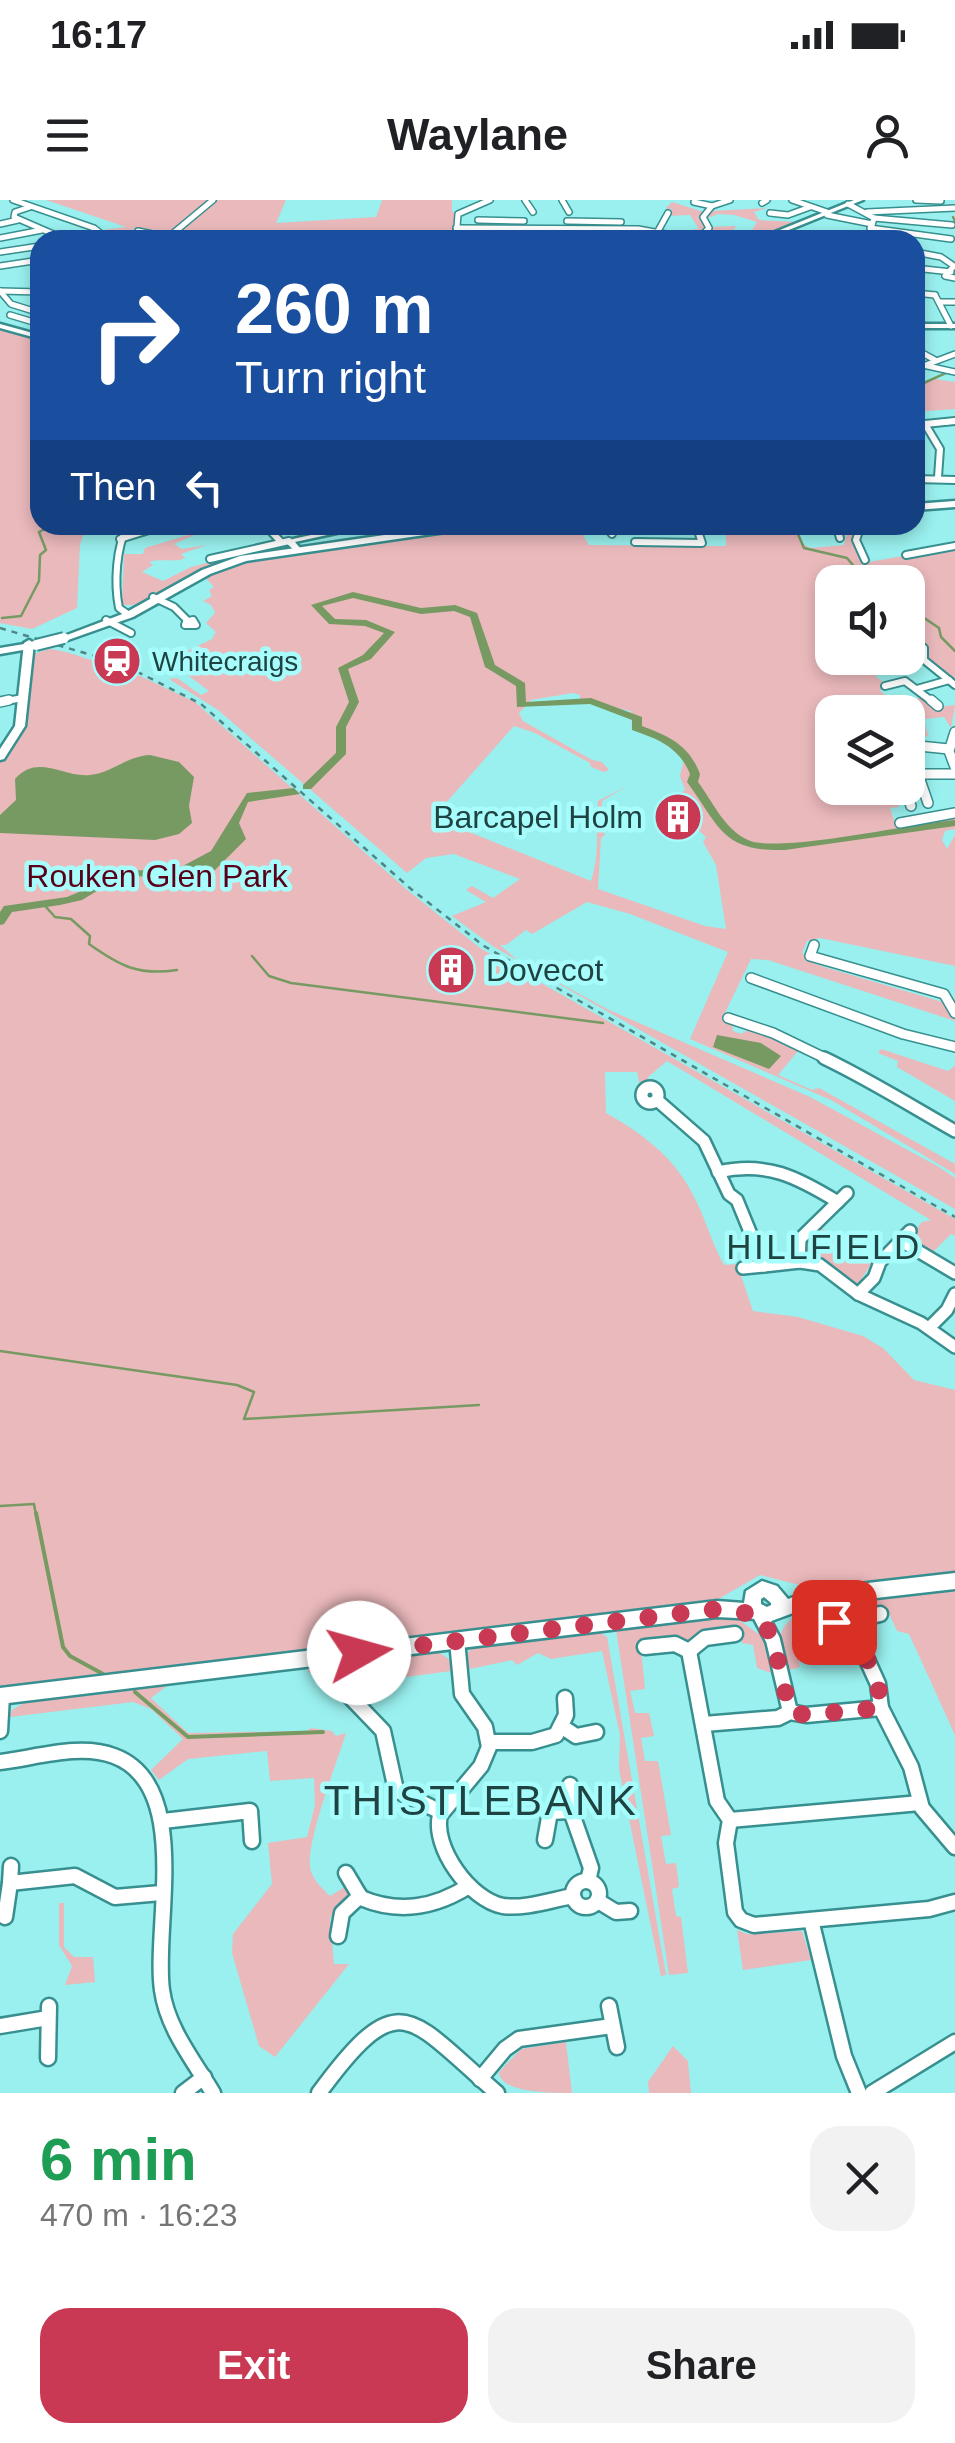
<!DOCTYPE html>
<meta charset="utf-8">
<style>
body{margin:0;font-family:Arial,sans-serif;background:#f2f2f2;color:#202124;height:100vh;display:flex;flex-direction:column;font-size:38px;white-space:nowrap}
*{box-sizing:border-box;margin:0}
p{font-size:32px;color:#757577}
.icon{flex:none;width:55px;height:55px;fill:none;stroke:currentColor;stroke-width:2;stroke-linecap:round;stroke-linejoin:round}
.map{position:relative;height:1893px;overflow:hidden}
.side{display:flex;flex-direction:column;background:#fff;flex:1}
.side>*{flex:none}
.guide{position:absolute;left:30px;top:30px;width:895px;height:305px;border-radius:30px;box-shadow:0 5px 15px #0003;background:#1a4fa0;color:#fff;overflow:hidden}
.buttons{position:absolute;left:815px;top:365px;display:grid;gap:20px}
.buttons a{display:grid;place-items:center;width:110px;height:110px;border-radius:20px;background:#fff;box-shadow:0 5px 15px #0003;font-size:50px}
.pin{position:absolute;display:grid;place-items:center;width:85px;height:85px;color:#fff;margin:-42px;border-radius:20px;box-shadow:0 5px 15px #0006}
.me{position:absolute;width:110px;margin:-55px;rotate:83deg;stroke-linejoin:round;filter:drop-shadow(0 0 8px #0008)}
.turn{display:flex;align-items:center;gap:35px;height:210px;padding:0 40px;font-size:45px}
.turn .icon{width:130px;height:130px;stroke-width:2.5}
.turn b{display:block;font-size:70px;line-height:85px}
.then{display:flex;align-items:center;height:95px;padding:0 40px;background:#0003;gap:20px;font-size:38px}
.round{display:grid;place-items:center;flex:none;width:105px;height:105px;border-radius:30px;background:#f2f2f2}
.summary{display:flex;align-items:center;justify-content:space-between;height:170px;padding:0 40px}
h1{font-size:60px;font-weight:700;line-height:75px;color:#1e9e55}
.primary-button{display:flex;gap:20px;margin-top:auto;padding:20px 40px}
.primary-button a{flex:1;height:115px;border-radius:30px;background:#c93954;color:#fff;font-size:40px;font-weight:700;line-height:115px;text-align:center}
.primary-button a+a{background:#f2f2f2;color:#202124}
.status{display:flex;justify-content:space-between;align-items:center;height:70px;padding:0 50px;background:#fff;direction:ltr}
.status svg{height:28px;fill:currentColor}
header{display:flex;justify-content:space-between;align-items:center;height:130px;padding:0 40px;background:#fff;font-size:45px;font-weight:700}
.map>svg:first-child{display:block}
.green{fill:#eab9bc;fill-rule:evenodd}
.water{fill:#779a63}
.lines{fill:none;stroke-linecap:round;stroke-linejoin:round}
.stream-far1{stroke:#779a63;stroke-width:2.5}
.stream{stroke:#779a63;stroke-width:4}
.river{fill:#779a63;fill-rule:evenodd}
.street-far4-casing{stroke:#37908f;stroke-width:8}
.street-far3-casing{stroke:#37908f;stroke-width:10}
.street-far2-casing{stroke:#37908f;stroke-width:12}
.street-far1-casing{stroke:#37908f;stroke-width:16}
.street-casing{stroke:#37908f;stroke-width:19}
.secondary-casing{stroke:#37908f;stroke-width:5}
.primary-casing{stroke:#37908f;stroke-width:5}
.street-far4{stroke:#fff;stroke-width:5}
.street-far3{stroke:#fff;stroke-width:6}
.street-far2{stroke:#fff;stroke-width:9}
.street-far1{stroke:#fff;stroke-width:11}
.street{stroke:#fff;stroke-width:14}
.secondary{fill:#fff;fill-rule:evenodd}
.primary{fill:#fff;fill-rule:evenodd}
.rail{stroke:#4e8685;stroke-width:2.5;stroke-dasharray:6 6;stroke-linecap:butt}
.primary-bridge-casing{stroke:#37908f;stroke-width:14;stroke-linecap:butt}
.primary-bridge{stroke:#fff;stroke-width:10}
.route{stroke:#c93954;stroke-width:18;stroke-dasharray:0 32.4}
.labels{text-anchor:middle;stroke-width:9;stroke-linejoin:round;paint-order:stroke}
.far-poi-label{font-size:28px;fill:#1e4342;stroke:#a7fdfc;text-anchor:start}
.poi-label{font-size:32px;fill:#1e4342;stroke:#a7fdfc;text-anchor:end}
.park-label{font-size:32px;fill:#580019;stroke:#a7fdfc}
.neighbourhood-label{font-size:35px;letter-spacing:2.5px;fill:#1e4342;stroke:#a7fdfc}
.near-neighbourhood-label{font-size:42px;letter-spacing:2.5px;fill:#1e4342;stroke:#a7fdfc}
</style>
<div class="status"><b>16:17</b><svg viewBox="0 0 49 12"><path d="M0 12V9h3v3zM5 12V6h3v6zM10 12V3h3v9zM15 12V0h3v12zM26 1h20v11H26zM47 4h2v5h-2z"/></svg></div>
<header><svg class="icon" aria-label="menu" viewBox="0 0 24 24"><path d="M4 6h16M4 12h16M4 18h16"/></svg>Waylane<svg class="icon" aria-label="person" viewBox="0 0 24 24"><circle cx="12" cy="8" r="4"/><path d="M4 21q1-7 8-7t8 7"/></svg></header>
<div class="map">
<svg width="955" height="1893" viewBox="0 0 955 1893">
<rect width="100%" height="100%" fill="#99f0ee"/>
<g class="green">
<path d="M46,0h165l-28,23 31,-23h72l-10,23 100,-6 6,-17h70v12l5,1 -2,27h-288l13,-15 -18,11 2,-4 -28,-3 -29,5 -4,-4 23,-3z"/>
<path d="M672,2l35,11 -6,6 4,5 -2,-6 8,-7 56,-3 -13,4 5,8 37,2 -44,18 8,-5 -10,-2 7,-11 -23,-7 -16,-1 -13,5 5,8 26,-1 -4,7 -13,3 -13,-4 -14,5 2,-8h5l-9,-14 -22,1 4,-6 -6,-2z"/>
<path d="M0,129l40,8v188h46l-6,20 -3,63 -45,21 -32,-6z"/>
<path d="M935,179l20,3v27l-40,3v-26z"/>
<path d="M491,325h86l12,20 137,1v-15l9,-1 3,-5h59l3,17 10,6 34,-3 5,-20h10l-5,19 9,19 92,-16v133l-26,-20 -3,-13 -18,-13v-52h-76v76h53l2,14 -12,4 11,8 -6,7 18,13 24,-7 10,11 23,-3 -4,23 -7,-11 -20,2 4,17 -7,1 4,9 -14,-13 8,-1 -2,-11 -9,-1v-8h-76v76h60l7,19 -9,1 6,18 59,-11v14l-10,2 -3,9 5,9 8,-14v131l-135,-28 -13,3 -5,12 5,3 -2,4 19,7 122,36 9,18 -187,-61 -17,-1 -29,60 10,4 1,8 8,3 9,-5 49,21 -21,25 34,15 7,-2 136,76v10l-124,-74 -141,-61 38,-87 -98,-38 -43,-12 -55,32 -6,-4 -20,15h-6l17,15 92,50 201,87 129,70 16,11v31l-461,-262 -42,-31 34,-14 -20,-12 6,-4 21,12 27,-19 -66,-25 -28,4 -19,15 -189,-163 -49,-31 8,-1 24,17 8,-4 -31,-23 15,-6 -8,-10 27,-13 4,-7 -10,-9 9,-10 -4,-8 -8,-4 9,-5 -3,-6 5,-3 -9,-10 7,-5 67,-19zM573,493l7,2v6l51,10 1,16 23,8 29,24 -4,17 5,14 -5,3 14,11 8,15 -18,11 -21,-13 22,18 13,-5 8,7 -3,5 13,23 10,64 -21,-3 -107,-37 3,-51 4,-3 -4,-6 1,-28 25,-15 -29,15c-2,28 2,53 -7,80l-154,-62 7,-14 70,-79 21,7 55,30 1,4 13,5 5,-2 -7,-8 -10,-2 -69,-39 -4,-8 12,-13z"/>
<path d="M208,329l-34,15 8,5 25,-4 -26,9 4,4c-10,5 -23,0 -36,4l4,3 -11,7 21,9 28,-14 35,-9 -92,47h-12l2,-51h19l2,-6z"/>
<path d="M49,449c25,2 44,15 68,16l78,37 211,187 74,59 475,271v17l-4,-2 -20,20 -22,-16 13,-16 9,-2 -264,-159 -19,16v8l-8,2 -3,-15h-32l1,41c33,18 68,44 86,80 13,23 19,49 32,72l27,-2 6,-5 -1,4 -18,5 15,44 45,6 65,19 20,12 31,32 41,10v186l-144,12 -51,-13 -45,26 -715,89v-933l20,-31 8,-70z"/>
<path d="M881,849l67,22 7,-5v35l-58,-34 1,-6 -20,-8z"/>
<path d="M819,1027l26,15h6l-2,3 25,15 -18,27 -28,-23 -24,-6 6,-25z"/>
<path d="M955,1381v154l-46,-101 -12,-3 -11,-24 -25,8 -10,8 -51,1 -6,5 6,38 -13,4 -9,-32 7,-14 20,-18 88,-12z"/>
<path d="M733,1416l30,21 8,36 -14,-5 -4,-23 -11,-2 -1,-9 -100,14 4,41 -15,2 5,22h14l5,23 -13,2 4,23h13l13,74 -10,1 5,28 10,-1 3,24 -7,2 4,27 5,1 7,56 -19,2 -53,-345z"/>
<path d="M599,1432l8,5 59,338 -5,1 -42,-207 1,-34 -18,-84 -51,8 -13,-6 -21,12 -5,-5 -47,10 -1,-12 8,-10z"/>
<path d="M438,1452l11,7 2,12 -45,6 -4,-5 -51,19 -13,-17 -30,-2v-4z"/>
<path d="M167,1486l-16,12 37,35 119,-2 4,-3 21,3 4,5 10,-3c-8,27 -43,115 -35,138 2,9 13,19 19,25l15,-9 5,3v8l-20,20 4,46h15l-74,93 -16,-11 -27,-93 1,-19 39,-50 -4,-41 39,-6 8,-32 -1,-27 -44,3 -3,-30 -79,8 -29,21 -8,-10 32,-31 -32,-30 -18,-7 -123,15 2,-7 12,-7z"/>
<path d="M59,1703h5v44l10,10h19l2,25 -30,3 7,-19 -13,-21z"/>
<path d="M737,1730l10,4 55,-3 9,29 -68,10z"/>
<path d="M566,1842l6,51c-22,0 -72,0 -73,-21l22,-23z"/>
<path d="M673,1846l15,15 3,32h-42l-1,-11z"/>
</g>
<g class="water">
<path d="M150,555l29,7 15,15 -5,29 3,17 -13,11 -24,6 -155,-7v-18l16,-15 -1,-21c23,-26 48,-1 75,-4 22,-2 37,-19 60,-20z"/>
<path d="M294,588l6,6 -52,8 -9,21 7,16 -33,33 -34,9v-13l32,-17 36,-58z"/>
<path d="M717,835l44,8 20,13 -12,13 -56,-22z"/>
</g>
<g class="lines">
<g class="stream-far1">
<path d="M953,17l2,4"/>
<path d="M915,187l40,-18"/>
<path d="M794,325l10,23 43,10 20,24"/>
<path d="M908,407l31,21 2,9 14,14"/>
<path d="M2,418l19,-2 18,-35 1,-26 6,-5 -7,-18 14,-7"/>
<path d="M46,707l9,10 16,2 19,17 -1,8c31,22 50,32 88,26"/>
<path d="M252,756l17,20 22,7 312,40"/>
<path d="M0,1151l237,34 17,7 -10,27 235,-14"/>
<path d="M0,1306l34,-2 2,11"/>
</g>
<g class="stream">
<path d="M36,1313l27,134 7,9 33,18"/>
<path d="M135,1492l53,45 135,-5"/>
</g>
<g class="river">
<path d="M353,392l68,16 34,-3 22,8 18,52 30,18 1,19 65,-4 51,19v9c27,10 47,19 58,48l-2,8c15,20 26,47 50,58 29,14 166,-17 207,-20v6l-170,24c-63,2 -65,-23 -98,-68l3,-8c-11,-27 -32,-35 -58,-44v-10l-42,-16 -73,3 -1,-21 -31,-19 -15,-50 -16,-6 -33,3 -68,-16 -31,8 13,13 31,1 29,12 -24,27 -23,10 11,33 -13,25v27l-35,35h-8v-4l33,-32v-26l13,-25 -11,-34 25,-13 21,-22 -19,-7 -36,-2 -18,-19z"/>
<path d="M197,667l6,3 -13,5 -70,2 -38,23 -22,5 -48,7 -8,12 -4,1v-13l4,-6 63,-9 12,-5 25,-16 15,-5 63,-2z"/>
</g>
<g class="street-far4-casing">
<g id="street-far4">
<path d="M13,0l81,28 15,12"/>
<path d="M525,0l8,12"/>
<path d="M562,0l7,12"/>
<path d="M792,0l35,12"/>
<path d="M916,0l25,1"/>
<path d="M694,2l18,4"/>
<path d="M762,3l5,-3"/>
<path d="M848,4l26,14 -6,22"/>
<path d="M30,7l-15,5 -1,5 53,23"/>
<path d="M867,12l88,-4"/>
<path d="M770,13l18,2 22,-8"/>
<path d="M827,15l45,9"/>
<path d="M874,18l78,7"/>
<path d="M478,20l46,1"/>
<path d="M567,21l54,1"/>
<path d="M0,24l18,-4"/>
<path d="M456,28l182,1 61,11"/>
<path d="M870,28l81,11"/>
<path d="M138,31l29,6"/>
<path d="M658,31l10,-18"/>
<path d="M0,38l42,-8"/>
<path d="M698,39l11,-11 -6,-11 9,-11 18,-6"/>
<path d="M165,40l48,-40"/>
<path d="M456,40l2,-26 32,-14"/>
<path d="M723,40l6,-5h20"/>
<path d="M0,52l40,-6"/>
<path d="M915,52l26,5 13,9 -9,10 10,2"/>
<path d="M0,66l40,-6"/>
<path d="M915,68l36,4"/>
<path d="M0,91l11,13 29,9"/>
<path d="M0,91l40,1"/>
<path d="M915,93l20,2"/>
<path d="M935,95l16,31"/>
<path d="M940,102h15"/>
<path d="M10,115l30,9"/>
<path d="M915,149l20,11"/>
<path d="M923,165l32,7"/>
<path d="M915,169l40,-15"/>
<path d="M945,222l10,-1"/>
</g>
</g>
<g class="street-far3-casing">
<g id="street-far3">
<path d="M925,224l15,25 -2,28"/>
<path d="M915,225l40,-4"/>
<path d="M915,279l40,1"/>
<path d="M128,325c-12,22 -14,58 -9,83l10,7"/>
<path d="M265,325l16,17"/>
<path d="M605,325l7,9"/>
<path d="M807,325l30,3 3,10"/>
<path d="M861,325l-5,15 9,20"/>
<path d="M627,329l23,-4"/>
<path d="M120,339l45,-14"/>
<path d="M635,342l67,1 -6,-18"/>
<path d="M906,355l49,-9"/>
<path d="M210,359l79,-18"/>
<path d="M153,397l21,10 14,14"/>
<path d="M106,420l25,13"/>
<path d="M193,420l3,5h-11l1,-3z"/>
<path d="M908,436l16,12v12l31,25"/>
<path d="M885,486l20,-5 29,22"/>
<path d="M917,489l32,-9"/>
<path d="M0,502l23,-4"/>
</g>
</g>
<g class="street-far2-casing">
<g id="street-far2">
<path d="M931,500l7,6"/>
<path d="M0,502l9,-2"/>
<path d="M908,532l11,14 30,3"/>
<path d="M955,532l-6,19 6,16"/>
<path d="M917,571l11,32"/>
<path d="M918,574h37"/>
<path d="M905,588l6,18"/>
<path d="M900,623l55,-10"/>
<path d="M814,745l-4,11 134,38 11,19"/>
<path d="M751,778l152,56 52,13"/>
<path d="M728,818l45,15 56,27"/>
</g>
</g>
<g class="street-far1-casing">
<g id="street-far1">
<path d="M824,858c46,22 87,48 131,73"/>
<circle cx="650" cy="895" r="8"/>
<path d="M657,900l47,41 25,53 8,6 27,66 36,-4 20,3 38,29 63,29 34,24"/>
<path d="M718,972c49,-11 79,5 120,30"/>
<path d="M901,1041l54,32"/>
<path d="M799,1062l1,-23 47,-46"/>
<path d="M743,1068l21,-2"/>
<path d="M858,1094l16,-16 6,-16 30,-31"/>
<path d="M930,1127l17,-17 8,-16"/>
</g>
</g>
<g class="street-casing">
<g id="street">
<path d="M760,1415l13,25 17,72"/>
<path d="M805,1428l23,-1 7,-5 18,7 25,55 3,24 30,59 11,41 33,39"/>
<path d="M853,1429l10,-11 17,-4"/>
<path d="M457,1440l5,54 23,33 4,20 -8,19 -41,49c-8,32 30,85 63,91 22,3 48,-6 70,-10"/>
<path d="M645,1447l30,-3 14,7 28,150 13,19 -4,23 9,69 6,8 13,5 175,-16 26,-7"/>
<path d="M689,1451l16,-13 30,-4"/>
<path d="M333,1479l50,52 13,59 45,22"/>
<path d="M704,1524l74,-6 12,-6 16,3 75,-7"/>
<path d="M564,1528l12,8 20,-4"/>
<path d="M0,1531l2,-35"/>
<path d="M490,1542h42l24,-7 10,-20 -1,-17"/>
<path d="M0,1562c35,-4 80,-19 114,-6 79,29 39,171 48,234 5,38 32,71 51,103"/>
<path d="M570,1585l1,26 20,57 -3,13"/>
<path d="M730,1620l190,-17"/>
<path d="M163,1621l87,-10 2,30"/>
<path d="M545,1640l5,-28 21,-1"/>
<path d="M346,1673l15,25c38,16 73,10 108,-12"/>
<circle cx="586" cy="1694" r="13"/>
<path d="M10,1683l1,-17"/>
<path d="M598,1701l18,11 14,-1"/>
<path d="M5,1717l5,-34 65,-7 40,21 46,-4"/>
<path d="M811,1720l33,136 15,37"/>
<path d="M338,1736l4,-23 18,-17"/>
<path d="M609,1806l8,41"/>
<path d="M0,1826l48,-8"/>
<path d="M48,1858l1,-52"/>
<path d="M480,1879l25,-30 14,-10 93,-13"/>
<path d="M183,1893l21,-16"/>
<path d="M319,1893c81,-110 89,-77 178,0"/>
<path d="M872,1893l83,-51"/>
</g>
</g>
<g class="secondary-casing">
<g id="secondary">
<path d="M854,0h9l-99,40h-9z"/>
<path d="M0,124l40,11v4l-40,-11z"/>
<rect x="915" y="124" width="40" height="4"/>
<path d="M356,325h17l-78,17 5,6 -5,3 -11,-10z"/>
<path d="M29,440l5,3 -9,83 -21,33 -4,1v-11l15,-23 9,-83z"/>
<path d="M955,1373v16l-140,16 -49,18 -9,-4 -40,-2 -717,87v-16l717,-87 27,2 2,-12 16,-10 15,5 11,13 27,-10zM764,1397l7,6v2l-4,2 -6,-3v-5z"/>
</g>
</g>
<g class="primary-casing">
<g id="primary">
<path d="M955,301v6l-40,3v-6z"/>
<path d="M453,325h25l-5,3 -227,33 -36,13 -77,43 -65,23 -9,-2 66,-25 77,-43 38,-14z"/>
<path d="M36,442l5,3 -1,2 -40,7v-6z"/>
</g>
</g>
<use href="#street-far4" class="street-far4"/>
<use href="#street-far3" class="street-far3"/>
<use href="#street-far2" class="street-far2"/>
<use href="#street-far1" class="street-far1"/>
<use href="#street" class="street"/>
<use href="#secondary" class="secondary"/>
<use href="#primary" class="primary"/>
<path class="rail" d="M0,428l122,36 79,40 210,185 73,57 471,271"/>
<g class="primary-bridge-casing">
<path id="primary-bridge" d="M36,445l28,-7"/>
</g>
<use href="#primary-bridge" class="primary-bridge"/>
</g>
<g class="lines">
<path class="route" d="M359,1453l358,-44 43,6 13,25 17,72 16,3 75,-7 -3,-24 -24,-55 -20,-7"/>
</g>
<defs>
<g id="station-disc" transform="scale(2.5)"><circle r="9.5" fill="#c93954" stroke="#a7fdfc"/><path d="M-3-6H3Q5-6 5-4V2Q5 4 3 4L4.5 6H3L1.5 4h-3L-3 6H-4.5L-3 4Q-5 4-5 2V-4Q-5-6-3-6ZM-3.5-4v3h7v-3ZM-3.5 1v1.5H-2V1ZM2 1v1.5H3.5V1Z" fill="#fff"/></g>
<g id="building-disc" transform="scale(2.5)"><circle r="9.5" fill="#c93954" stroke="#a7fdfc"/><path d="M-4-6H4V6H1V3H-1V6H-4ZM-2.5-4.3h1.7v1.8h-1.7ZM.8-4.3h1.7v1.8H.8ZM-2.5-1h1.7V.8h-1.7ZM.8-1h1.7V.8H.8Z" fill="#fff"/></g>
</defs>
<g fill-rule="evenodd">
<use href="#station-disc" x="117" y="461"/>
<use href="#building-disc" x="678" y="617"/>
<use href="#building-disc" x="451" y="770"/>
</g>
<g class="labels">
<g class="far-poi-label">
<text x="152" y="471">Whitecraigs</text>
</g>
<g class="poi-label">
<text x="643" y="628">Barcapel Holm</text>
<text x="486" y="781" text-anchor="start">Dovecot</text>
</g>
<g class="park-label">
<text x="157" y="687">Rouken Glen Park</text>
</g>
<g class="neighbourhood-label">
<text x="824" y="1059">HILLFIELD</text>
</g>
<g class="near-neighbourhood-label">
<text x="481" y="1615">THISTLEBANK</text>
</g>
</g>
</svg>
<div class="buttons">
<a><svg class="icon" aria-label="sound" viewBox="0 0 24 24"><path d="M4 9h4l5-4v14l-5-4H4zM17 9q2 3 0 6"/></svg></a>
<a><svg class="icon" aria-label="layers" viewBox="0 0 24 24"><path d="M12 4l9 5-9 5-9-5zM3 14l9 5 9-5"/></svg></a>
</div>
<div class="pin" style="left:834px;top:1422px;background:#d93025"><svg class="icon" aria-label="arrive" viewBox="0 0 24 24"><path d="M6 21V4h12l-3 4 3 4H6"/></svg></div>
<svg class="me" style="left:359px;top:1453px" viewBox="-20 -20 40 40"><circle r="19" fill="#fff"/><path d="M0-13L10 11 0 6-10 11z" fill="#c93954"/></svg>
<div class="guide">
<div class="turn"><svg class="icon" aria-label="right" viewBox="0 0 24 24"><path d="M7 20v-9h11M14 6l5 5-5 5"/></svg><div><b>260 m</b>Turn right</div></div>
<div class="then">Then<svg class="icon" aria-label="left" viewBox="0 0 24 24"><path d="M17 20v-9H6M10 6l-5 5 5 5"/></svg></div>
</div>
</div>
<section class="side">
<div class="summary"><div><h1>6 min</h1><p>470 m · 16:23</p></div><a class="round"><svg class="icon" aria-label="close" viewBox="0 0 24 24"><path d="M6 6l12 12M18 6L6 18"/></svg></a></div>
<div class="primary-button"><a>Exit</a><a>Share</a></div>
</section>
